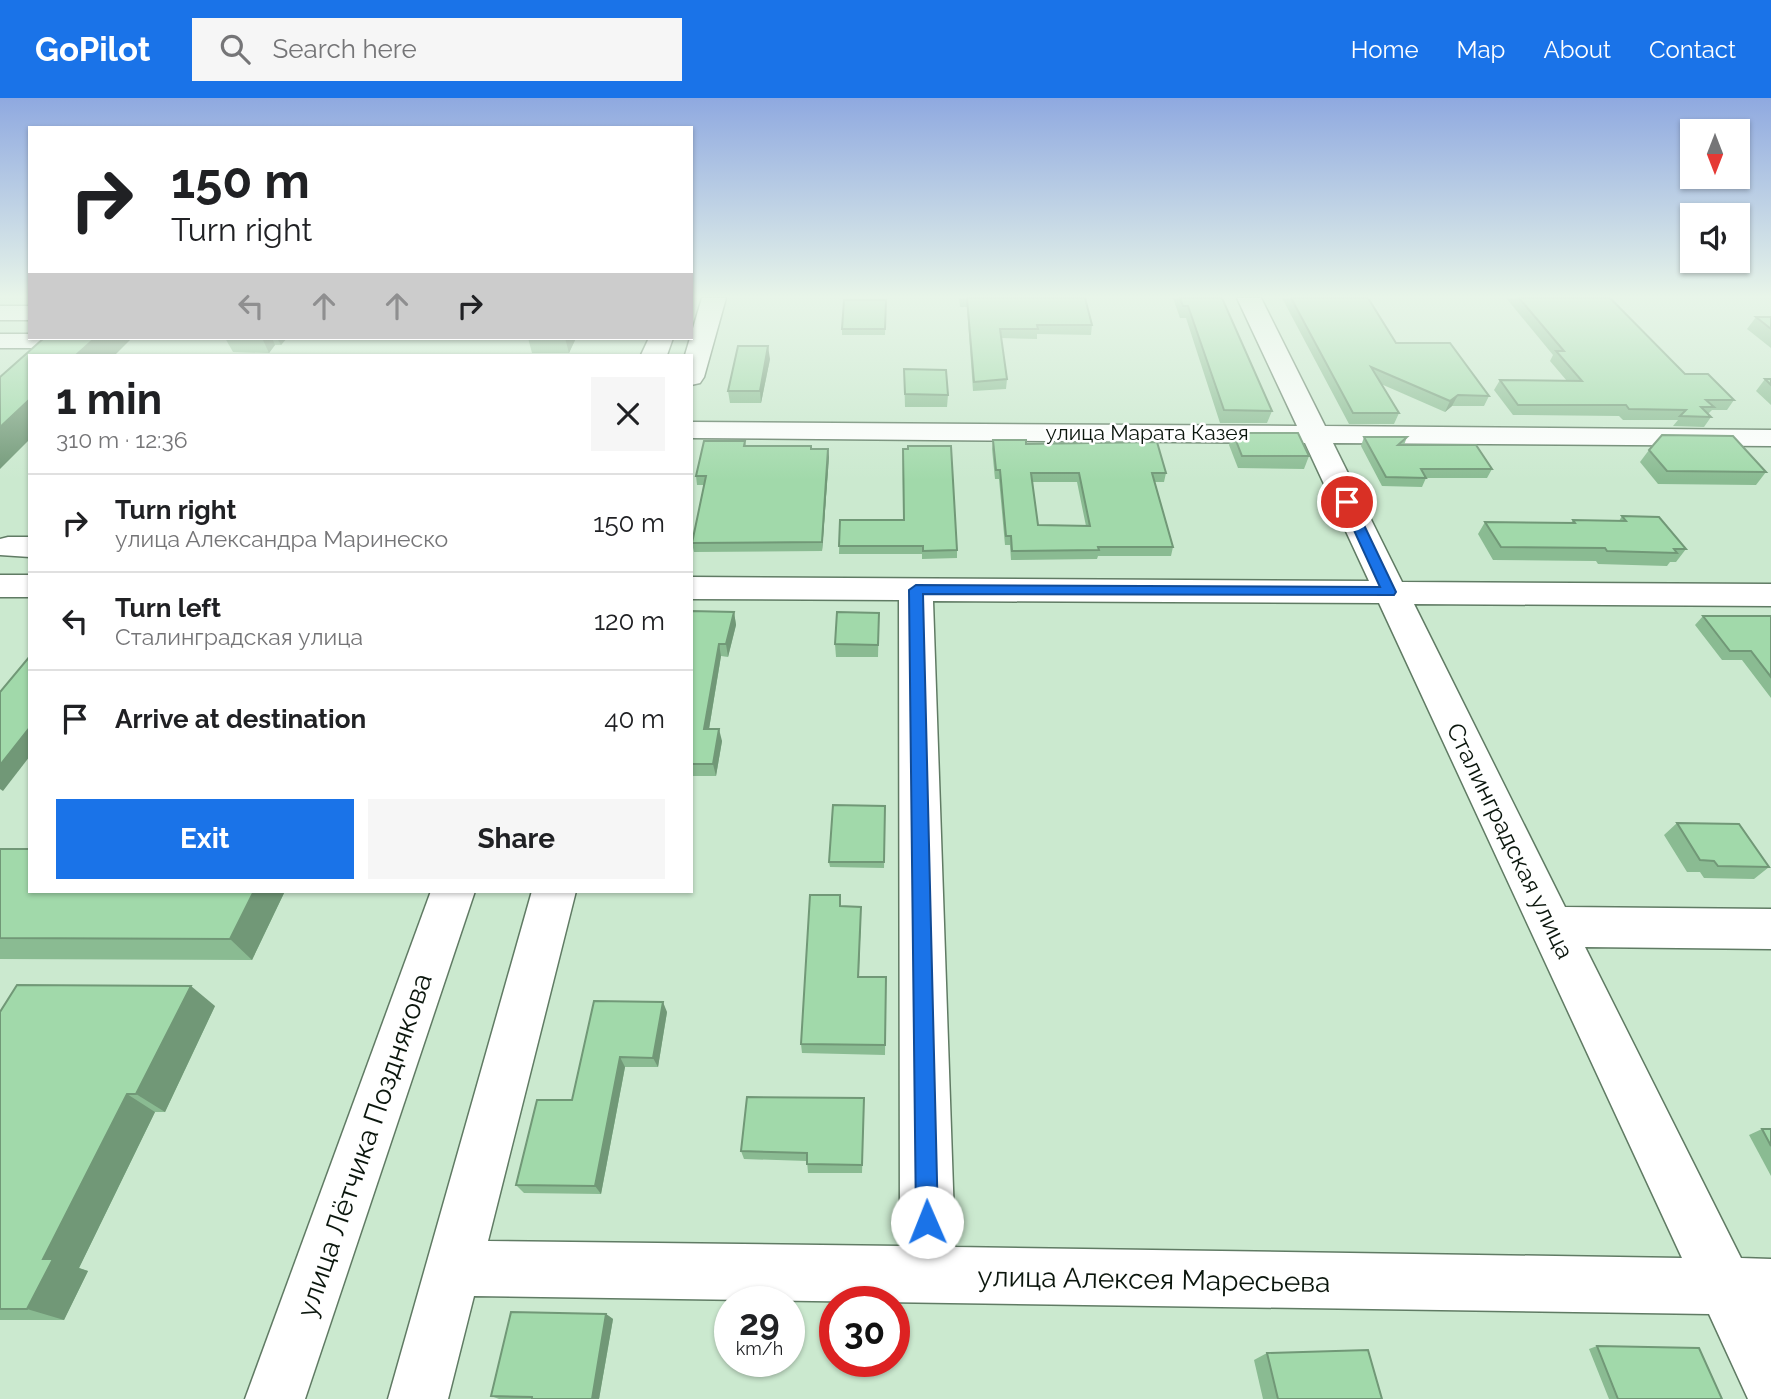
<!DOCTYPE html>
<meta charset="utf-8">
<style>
body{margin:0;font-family:Raleway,sans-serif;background:#f6f6f6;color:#202124;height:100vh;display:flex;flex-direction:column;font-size:26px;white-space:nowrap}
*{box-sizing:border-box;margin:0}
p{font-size:23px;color:#757577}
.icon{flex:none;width:38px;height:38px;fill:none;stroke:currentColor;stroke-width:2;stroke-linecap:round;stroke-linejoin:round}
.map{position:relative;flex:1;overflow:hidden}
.sheet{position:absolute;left:28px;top:256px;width:665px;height:539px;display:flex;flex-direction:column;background:#fff;border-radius:0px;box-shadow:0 2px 5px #0004}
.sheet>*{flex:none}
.banner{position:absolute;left:28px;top:28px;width:665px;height:214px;border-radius:0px;box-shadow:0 2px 5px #0004;background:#fff;color:#202124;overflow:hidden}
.needle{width:46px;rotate:180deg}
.controls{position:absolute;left:1680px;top:21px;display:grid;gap:14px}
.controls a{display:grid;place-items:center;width:70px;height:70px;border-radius:0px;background:#fff;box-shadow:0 2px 5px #0004;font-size:35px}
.speed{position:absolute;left:714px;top:1188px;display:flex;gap:14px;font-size:35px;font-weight:700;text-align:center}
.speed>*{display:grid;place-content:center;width:91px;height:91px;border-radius:50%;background:#fff;box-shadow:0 2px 5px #0004;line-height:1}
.speed small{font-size:18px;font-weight:400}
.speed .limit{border:10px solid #d22;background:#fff;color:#111}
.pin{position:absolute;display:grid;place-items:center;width:60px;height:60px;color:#fff;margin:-30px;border:4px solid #fff;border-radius:50%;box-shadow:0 2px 7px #0007}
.me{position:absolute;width:77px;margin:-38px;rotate:359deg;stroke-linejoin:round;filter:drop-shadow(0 0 5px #0008)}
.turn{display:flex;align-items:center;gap:24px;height:147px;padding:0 28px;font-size:32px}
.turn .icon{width:91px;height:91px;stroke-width:2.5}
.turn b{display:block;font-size:49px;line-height:60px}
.lanes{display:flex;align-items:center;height:66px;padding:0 28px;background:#0003;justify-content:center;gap:35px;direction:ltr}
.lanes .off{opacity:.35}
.round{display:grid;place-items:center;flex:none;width:74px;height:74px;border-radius:0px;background:#f6f6f6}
.overview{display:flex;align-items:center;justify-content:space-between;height:119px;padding:0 28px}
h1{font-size:42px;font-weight:700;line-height:52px}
.primary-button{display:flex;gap:14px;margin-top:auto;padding:14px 28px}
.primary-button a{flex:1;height:80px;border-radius:0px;background:#1a73e8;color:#fff;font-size:28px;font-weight:700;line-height:80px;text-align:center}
.primary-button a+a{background:#f6f6f6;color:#202124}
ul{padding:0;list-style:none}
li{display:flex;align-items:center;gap:21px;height:98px;padding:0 28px;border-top:2px solid #e0e0e0}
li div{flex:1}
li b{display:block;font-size:26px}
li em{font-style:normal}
header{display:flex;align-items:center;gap:42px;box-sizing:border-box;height:98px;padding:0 35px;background:#1a73e8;color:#fff}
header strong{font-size:33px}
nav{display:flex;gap:38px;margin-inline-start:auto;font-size:24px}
.search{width:490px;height:63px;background:#f6f6f6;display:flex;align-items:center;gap:18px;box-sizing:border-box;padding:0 24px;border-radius:0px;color:#757577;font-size:26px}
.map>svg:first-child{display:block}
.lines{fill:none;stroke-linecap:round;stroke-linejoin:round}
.minor-casing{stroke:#607b64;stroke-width:3}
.minor{fill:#fff;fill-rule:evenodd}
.wall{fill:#8abb92;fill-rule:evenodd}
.shaded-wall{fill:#719877}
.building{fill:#a1d9aa;stroke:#719877;stroke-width:2;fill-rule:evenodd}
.route{fill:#1a73e8;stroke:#114b97;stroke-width:2}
.labels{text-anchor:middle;stroke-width:5;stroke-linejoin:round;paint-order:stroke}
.far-street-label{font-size:21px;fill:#0b160d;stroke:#fff}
.street-label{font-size:24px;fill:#0b160d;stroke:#fff}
.near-street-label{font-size:28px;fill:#0b160d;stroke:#fff}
</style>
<header>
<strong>GoPilot</strong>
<div class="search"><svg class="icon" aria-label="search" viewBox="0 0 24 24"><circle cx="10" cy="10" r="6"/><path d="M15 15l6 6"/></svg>Search here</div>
<nav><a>Home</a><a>Map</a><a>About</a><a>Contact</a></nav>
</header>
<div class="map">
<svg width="1771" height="1301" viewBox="0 0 1771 1301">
<rect width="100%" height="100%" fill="#cbe9cf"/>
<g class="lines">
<g class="minor-casing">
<g id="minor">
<path d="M702,200h24l-22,79 -4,6 -9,2v-30h-6z"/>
<path d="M1237,200h24l64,128 446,4v16l-438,-3 69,139 369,2v22l-357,-2 151,303 206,2v40l-186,-2 156,311 30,1v140h-23l-39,-85 -1235,-18 -26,103h-60l144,-508h44l-88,350 412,5 -1,-646 -208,-1v-22l678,4 -64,-138 -614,-5v-16l606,4zM933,503l446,2 303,655 -727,-11z"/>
<rect x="0" y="208" width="30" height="14"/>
<path d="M0,236h30v4h31l-3,5 -20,5h-38z"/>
<path d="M649,240h24l-6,17h-26z"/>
<path d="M8,439h22v20l-30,-2v-16z"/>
<rect x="0" y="477" width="30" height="22"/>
<path d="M431,793h44l-170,508h-60z"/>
</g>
</g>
<use href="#minor" class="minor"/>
</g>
<g class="wall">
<path d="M959,200h126l7,27 -1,10 -54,-1v5l-36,-1 6,41 -1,10 -33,2 -6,-84h-7z"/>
<path d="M1173,200h49l50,113 -5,12h-47l-34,-105h-6z"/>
<path d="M1282,200h86l28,45 93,53 -5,10h-32l-7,6 -64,-28 18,29 -5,11h-45z"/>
<path d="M1506,200h104l75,76 49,26 -7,10h-15l-4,4 3,3 -7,10 -31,-1 5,-6h-55l-4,-4 -106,-1 -19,-25 6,-10 67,1 -17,-20 3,-6z"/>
<path d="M886,202l-1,35h-43v-6z"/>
<path d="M1756,219h15v31l-24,-19z"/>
<path d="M225,240h62l-6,7h-6l-6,8 -36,-1z"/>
<path d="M528,240h48l-7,15h-37z"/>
<path d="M770,261l-9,44h-31l-2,-12z"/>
<path d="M904,271l44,26 -1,12h-42z"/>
<path d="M1765,281h6v26l-15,-14z"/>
<path d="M1233,335l76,23 -5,13 -66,-1 -9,-23z"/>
<path d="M1364,339h43l-3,8 88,24 -5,9h-61l-4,9 -40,-1 -21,-40z"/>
<path d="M993,342l33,4 140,29 -2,9h-10l19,65 -2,9h-73l-1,3 -86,1 -1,-15h-5l-6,-66h-4l-3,-30zM1032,384h45l9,44 -48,-1z"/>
<path d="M745,343l1,5 82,3 1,8 -7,94 -128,1 -2,-9 12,-58h-7l-1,-9z"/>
<path d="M1649,352l117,22 -10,13 -98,-1 -18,-22z"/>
<path d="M1622,418l64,33 -10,13h-6l-3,4 -69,-2 -2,-3 -103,-1 -15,-26 7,-12 86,1 2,-3 46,1z"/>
<path d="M840,422l117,30v8l-35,1v-5h-83z"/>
<path d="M691,513l43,1 2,13 -8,32 -7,-1 -12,73 13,12 -6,35h-25z"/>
<path d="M879,515l-1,44h-42l-1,-13z"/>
<path d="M1703,518h68v82l-29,-38h-20l-27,-35z"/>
<path d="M885,708l-1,62 -54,-1 -1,-5z"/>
<path d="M1677,725l92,44 -15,12 -50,-1 -4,-6h-13l-23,-37z"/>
<path d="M0,751l30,42h255l-33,69 -252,-1z"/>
<path d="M841,808l20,1 -2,70h27l-1,78 -83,-2 -1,-9z"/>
<path d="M215,908l-50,106h-10l-76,156 9,3 -24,49h-64v-308z"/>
<path d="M667,914l-9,55h-33l-24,127 -77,-1 -8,-8 56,-85z"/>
<path d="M864,1010l-2,65h-54l-1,-12 -63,-2 -3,-8z"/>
<path d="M1762,1031h9v47l-22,-41z"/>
<path d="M606,1216l7,5 -14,80h-100l-8,-3z"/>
<path d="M1597,1248l125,53h-113l-20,-50z"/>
<path d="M1267,1255l115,46h-119l-9,-39z"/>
</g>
<g class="shaded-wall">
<path d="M95,240h37l-17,17h-39z"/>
<path d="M262,240h10l3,7 -6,8z"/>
<path d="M277,240h10l-6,7z"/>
<path d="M565,240h11l-7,15z"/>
<path d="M768,248l2,13 -9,44 -1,-12z"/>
<path d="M1458,297l-6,11 -7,6 5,-11z"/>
<path d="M30,301v40l-30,30v-42z"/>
<path d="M828,351l1,8 -7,94v-9z"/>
<path d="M734,514l2,13 -8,32 -2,-13z"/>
<path d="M719,546l2,12 -14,85 -3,-12z"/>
<path d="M30,629v29l-27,35 -3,-2v-24z"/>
<path d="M719,631l3,12 -6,35 -3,-12z"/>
<path d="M254,793h31l-33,69 -22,-21z"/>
<path d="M861,809v11l-3,69v-10z"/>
<path d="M191,888l24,20 -50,106 -29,-18z"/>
<path d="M663,904l4,10 -9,55 -5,-9z"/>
<path d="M620,959l5,10 -24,127 -6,-8z"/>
<path d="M127,996l28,18 -76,156 9,3 -24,49 -37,-11 16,-50z"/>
<path d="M606,1216l7,5 -14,80h-7z"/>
</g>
<g class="building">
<path d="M967,200h118l7,27h-55l1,4h-38l7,50 -33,3z"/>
<path d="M1180,200h42l50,113 -48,-1 -36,-104h-5z"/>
<path d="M1291,200h77l28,45h54l39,53 -31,-1 -8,6 -79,-34 28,46h-46z"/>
<path d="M1519,200h91l75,76h23l26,26h-28l8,7h-13l10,10 -31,-1 6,-6 -57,-1 -3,-4h-108l-18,-25 82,1 -26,-30h8z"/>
<path d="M844,202h42l-1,29h-43z"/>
<path d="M1756,219h15v12z"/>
<path d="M44,240h51l-19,17h-46v44l-30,28v-50z"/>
<path d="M738,248h30l-8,45h-32z"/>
<path d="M904,271l42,1 2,25 -43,-1z"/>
<path d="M1765,281h6v6z"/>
<path d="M1233,335h65l11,23h-67z"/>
<path d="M1662,337l71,1 33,36 -99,-1 -18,-21z"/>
<path d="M1364,339h43l-9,8h78l16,24h-71l5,9 -40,-1z"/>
<path d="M993,342h33v4l131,-2 9,31h-14l21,74h-75l1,3 -87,1 -1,-15h-5l-6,-66h-4zM1031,375h48l11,53 -52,-1z"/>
<path d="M704,343h41l-1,5h67v3h17l-6,93 -130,1 14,-67h-10z"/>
<path d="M908,348h43l6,104 -34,1v-5h-84l1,-26h64l-1,-71h5z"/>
<path d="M1622,418l37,1 27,32h-12l3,4 -70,-2 -2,-3 -104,-1 -16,-25 90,1 -2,-3 53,1z"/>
<path d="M691,513l43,1 -8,32h-7l-15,85h15l-6,35h-22z"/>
<path d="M837,514l42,1 -1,32 -43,-1z"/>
<path d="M1703,518h68v61l-20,-26h-21z"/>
<path d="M30,558v71l-30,38v-73z"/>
<path d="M833,707l52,1 -1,56h-55z"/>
<path d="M1677,725l62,1 30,43 -51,-1 -4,-5 -14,-1z"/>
<path d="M0,751h30v42h224l-24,48 -230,-1z"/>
<path d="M810,797h30v11l21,1 -3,70h28l-1,68 -84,-1z"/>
<path d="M17,887l174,1 -55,108h-9l-84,165h10l-26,50h-27v-297z"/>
<path d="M594,903l69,1 -10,56 -33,-1 -25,129 -79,-1 21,-85h35z"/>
<path d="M747,999l117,1 -2,67 -55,-1v-11l-66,-2z"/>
<path d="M1762,1031h9v17z"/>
<path d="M511,1214l95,2 -14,85h-60v-2l-41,-1z"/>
<path d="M1597,1248l102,2 23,51h-104z"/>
<path d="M1368,1252l14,49h-104l-11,-46z"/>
</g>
<linearGradient id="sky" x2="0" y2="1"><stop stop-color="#8fa9e0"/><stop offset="0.52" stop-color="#e8f5e9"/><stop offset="1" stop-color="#e8f5e9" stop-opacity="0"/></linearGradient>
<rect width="1771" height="382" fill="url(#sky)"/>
<path class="route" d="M1347,400l6,4 43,90 -2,3 -471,-1 15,628 -3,7 -8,4 -8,-4 -3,-7 -7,-632 7,-5 464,2 -39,-85z"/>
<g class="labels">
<g class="far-street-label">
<text x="1147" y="342">улица Марата Казея</text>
</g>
<g class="street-label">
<text transform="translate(1510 743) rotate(64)" y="8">Сталинградская улица</text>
</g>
<g class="near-street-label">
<text transform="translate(364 1047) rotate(-71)" y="10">улица Лётчика Позднякова</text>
<text transform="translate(1154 1181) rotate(1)" y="10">улица Алексея Маресьева</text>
</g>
</g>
</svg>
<div class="controls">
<a><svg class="needle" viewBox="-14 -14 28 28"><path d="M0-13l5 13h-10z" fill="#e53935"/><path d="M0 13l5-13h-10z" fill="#757577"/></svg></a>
<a><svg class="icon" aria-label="sound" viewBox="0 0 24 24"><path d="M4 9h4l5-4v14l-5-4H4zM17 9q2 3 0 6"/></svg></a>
</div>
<div class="speed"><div>29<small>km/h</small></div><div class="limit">30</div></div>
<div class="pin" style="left:1347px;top:404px;background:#d93025"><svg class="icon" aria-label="arrive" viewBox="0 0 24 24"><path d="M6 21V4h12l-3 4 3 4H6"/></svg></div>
<svg class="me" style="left:927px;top:1124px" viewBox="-20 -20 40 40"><circle r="19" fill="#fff"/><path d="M0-13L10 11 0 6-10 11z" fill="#1a73e8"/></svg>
<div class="banner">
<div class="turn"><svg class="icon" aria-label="right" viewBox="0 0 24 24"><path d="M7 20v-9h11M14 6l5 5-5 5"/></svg><div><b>150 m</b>Turn right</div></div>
<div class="lanes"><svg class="icon off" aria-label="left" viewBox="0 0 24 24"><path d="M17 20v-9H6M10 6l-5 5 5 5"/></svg><svg class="icon off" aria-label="ahead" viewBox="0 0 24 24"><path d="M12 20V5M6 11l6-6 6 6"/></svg><svg class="icon off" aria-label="ahead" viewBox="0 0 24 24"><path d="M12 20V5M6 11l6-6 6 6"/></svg><svg class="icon" aria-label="right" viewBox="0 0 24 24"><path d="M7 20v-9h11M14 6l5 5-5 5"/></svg></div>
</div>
<section class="sheet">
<div class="overview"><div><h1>1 min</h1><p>310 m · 12:36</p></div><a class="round"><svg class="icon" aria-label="close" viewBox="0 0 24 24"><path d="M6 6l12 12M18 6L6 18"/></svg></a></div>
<ul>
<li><svg class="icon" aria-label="right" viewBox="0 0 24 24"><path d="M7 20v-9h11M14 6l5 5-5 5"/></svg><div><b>Turn right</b><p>улица Александра Маринеско</p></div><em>150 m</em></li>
<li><svg class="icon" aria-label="left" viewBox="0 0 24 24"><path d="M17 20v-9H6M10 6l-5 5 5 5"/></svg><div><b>Turn left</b><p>Сталинградская улица</p></div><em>120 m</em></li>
<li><svg class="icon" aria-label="arrive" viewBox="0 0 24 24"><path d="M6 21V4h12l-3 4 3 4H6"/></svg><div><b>Arrive at destination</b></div><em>40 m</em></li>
</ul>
<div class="primary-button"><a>Exit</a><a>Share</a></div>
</section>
</div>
